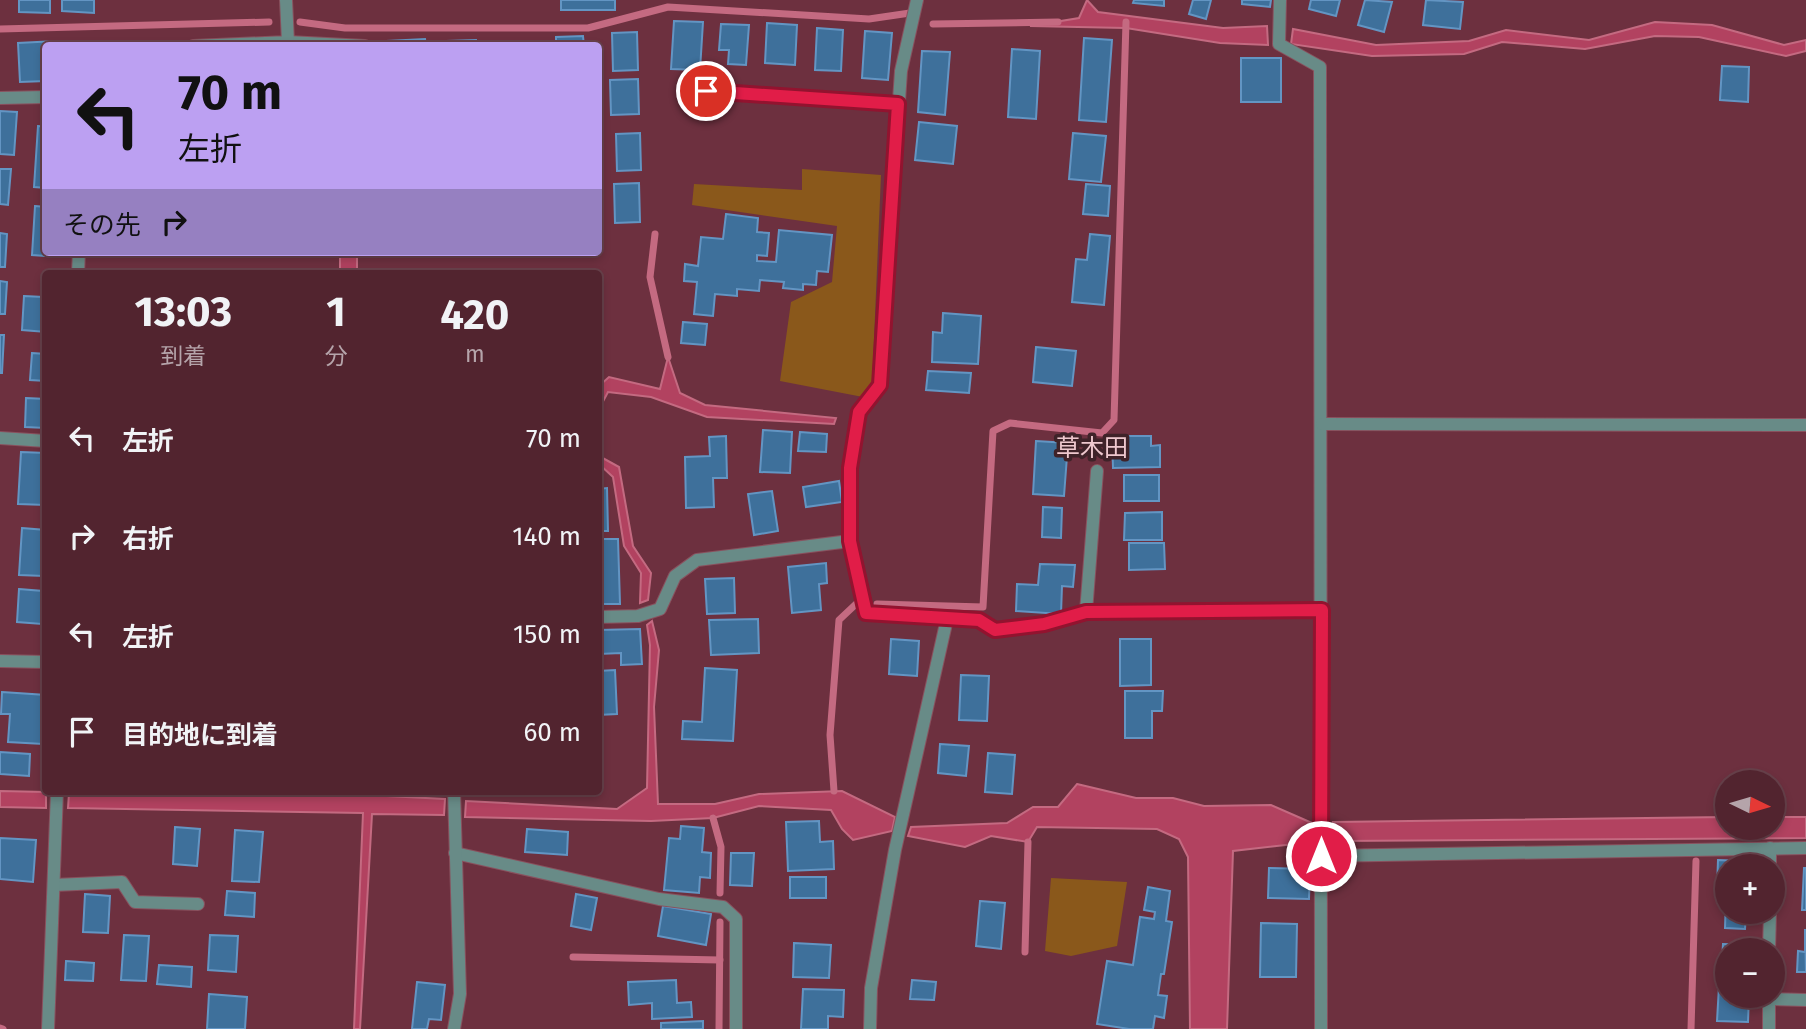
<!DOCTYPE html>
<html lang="ja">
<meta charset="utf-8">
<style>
body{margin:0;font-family:"Fira Sans","Noto Sans JP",sans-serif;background:#582c37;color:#f1f3f6;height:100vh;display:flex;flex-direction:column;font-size:26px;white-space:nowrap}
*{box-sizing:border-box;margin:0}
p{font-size:23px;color:#b5a4aa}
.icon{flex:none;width:38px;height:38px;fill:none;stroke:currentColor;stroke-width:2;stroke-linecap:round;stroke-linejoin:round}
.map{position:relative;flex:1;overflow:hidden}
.details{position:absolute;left:42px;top:270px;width:560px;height:525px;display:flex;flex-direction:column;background:#52242f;border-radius:7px;box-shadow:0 4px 10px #0003,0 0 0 2px #68414b}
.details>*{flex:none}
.top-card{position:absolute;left:42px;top:42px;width:560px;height:214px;border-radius:7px;box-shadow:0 4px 10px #0003,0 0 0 2px #68414b;background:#bca0f2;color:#111;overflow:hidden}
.needle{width:46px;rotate:95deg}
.controls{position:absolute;left:1715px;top:770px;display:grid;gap:14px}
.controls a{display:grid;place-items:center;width:70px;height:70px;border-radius:50%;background:#52242f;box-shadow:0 4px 10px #0003,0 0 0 2px #68414b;font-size:35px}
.pin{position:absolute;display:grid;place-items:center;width:60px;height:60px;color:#fff;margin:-30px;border:4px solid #fff;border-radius:50%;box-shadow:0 2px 7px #0007}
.me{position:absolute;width:77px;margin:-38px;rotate:0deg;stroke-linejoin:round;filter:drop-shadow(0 0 5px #0008)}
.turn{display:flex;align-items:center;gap:24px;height:147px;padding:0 21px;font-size:32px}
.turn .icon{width:91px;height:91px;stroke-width:2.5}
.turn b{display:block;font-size:49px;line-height:60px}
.then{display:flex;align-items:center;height:66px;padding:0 21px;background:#0003;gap:14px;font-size:26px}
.eta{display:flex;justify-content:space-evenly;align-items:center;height:119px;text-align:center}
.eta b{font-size:42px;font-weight:700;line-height:49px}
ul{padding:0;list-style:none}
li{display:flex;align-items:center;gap:21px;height:98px;padding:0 21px}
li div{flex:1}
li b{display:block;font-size:26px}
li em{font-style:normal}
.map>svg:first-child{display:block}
.green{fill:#8a581b}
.water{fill:#b24260;stroke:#c46a81;stroke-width:2}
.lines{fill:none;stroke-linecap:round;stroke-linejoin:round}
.stream{stroke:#c46a81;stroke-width:7}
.building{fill:#3e709b;stroke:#6395c3;stroke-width:2}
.minor-casing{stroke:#89515e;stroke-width:14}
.minor{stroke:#688b87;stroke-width:12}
.route-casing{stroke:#92132f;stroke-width:18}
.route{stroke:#e11d48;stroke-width:12}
.labels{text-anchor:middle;stroke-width:7;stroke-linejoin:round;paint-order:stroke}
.neighbourhood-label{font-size:24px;fill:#eec8ce;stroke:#3f2329}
</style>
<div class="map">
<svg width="1806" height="1029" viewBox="0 0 1806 1029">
<rect width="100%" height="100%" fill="#6d303f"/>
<g class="green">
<path d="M802,169l79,6 -9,211 -9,11 -83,-16 11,-79 41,-20 5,-56 -145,-21 2,-21 108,6z"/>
<path d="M1051,878l76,4 -10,64 -46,10 -26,-5z"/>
</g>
<g class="water">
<path d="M1087,0l11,12 125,16 44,-2 1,19 -48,-2 -94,-15 -96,-2 49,-8z"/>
<path d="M1655,22l57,3 72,20 22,-5v11l-20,5 -87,-19 -44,-1 -70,13 -83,-7 -38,12 -92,2 -81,-12 2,-15 83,16 93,-4 37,-11 83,10z"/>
<rect x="340" y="252" width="17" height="21"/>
<path d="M668,357l12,36 25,12 131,13 -2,6 -127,-7 -56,-20 -43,-5 -9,17v-23l10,-9 51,12z"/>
<path d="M599,456l20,11 14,79 18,27 -3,27 -8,3 1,-30 -17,-27 -11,-69 -14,-13z"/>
<path d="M652,621l7,29 -5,57 4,97h57l44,-10 83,-3 53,26 -3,14 -39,9 -11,-11 -11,-19 -72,-4 -46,12 -62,3 -186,-4 1,-16 151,8 30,-21 3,-143 -3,-20z"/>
<path d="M1077,784l59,14h37l31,8 67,-1 41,18v19l-79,9 -6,178h-37l-2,-172 -9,-18 -22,-10 -120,-2 -9,15 -37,-6 -26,11 -57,-11 3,-9 96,-4 26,-16h25z"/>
<path d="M0,791l46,1v16l-46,-1z"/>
<path d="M349,791h18v4l78,4 -1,16 -72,-1 -12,215h-6l9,-216 -295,-5 1,-15 280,2z"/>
<path d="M1727,817v11h46v-11h33v21l-470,3 -3,-19z"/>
</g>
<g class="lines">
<g class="stream">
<path d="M300,22l45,6h243l80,-21 201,12 41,-6"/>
<path d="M933,24l125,-2"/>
<path d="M0,29l269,-7"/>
<path d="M655,234l-5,43 18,80"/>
<path d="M877,604l106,3 10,-176 17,-8 92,10 12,-13 12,-398"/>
<path d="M834,791l-4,-56 9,-115 17,-16"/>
<path d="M713,818l8,29 -1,46"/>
<path d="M1025,952l3,-110"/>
<path d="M573,957l147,3"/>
<path d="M0,1028l3,1"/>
<path d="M719,1029l1,-107"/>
<path d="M1691,1029l5,-168"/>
</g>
</g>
<g class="building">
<path d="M19,0h31v13l-31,-1z"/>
<path d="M62,0h32v13l-32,-2z"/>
<rect x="561" y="0" width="54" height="10"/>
<path d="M1134,0h30v6l-31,-3z"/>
<path d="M1193,0h18l-5,19 -17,-5z"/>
<path d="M1242,0h29l-1,7 -28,-3z"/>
<path d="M1311,0h29l-4,16 -27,-7z"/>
<path d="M1365,0l27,2 -8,30 -26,-7z"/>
<path d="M1426,0l37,2 -3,27 -37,-4z"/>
<path d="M674,21l29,1 -3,48 -29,-1z"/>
<path d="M767,23l30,2 -2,40 -30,-2z"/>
<path d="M721,24l28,1 -3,40 -18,-1 1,-14h-10z"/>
<path d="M817,28l26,2 -2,41 -26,-1z"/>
<path d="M865,31l27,2 -4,47 -26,-2z"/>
<path d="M637,32l1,38 -25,1 -1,-38z"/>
<path d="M583,36l1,10h-28v-9z"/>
<path d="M1084,38l28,2 -6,82 -27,-2z"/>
<path d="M425,39l1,7h-39v-5z"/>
<path d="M476,40l1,6h-30v-5z"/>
<path d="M56,41v5h-10v35l-26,1 -2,-39z"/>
<path d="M531,41v5h-33v-4z"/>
<path d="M1012,49l28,2 -4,68 -28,-2z"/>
<path d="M922,51l28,1 -5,63 -27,-3z"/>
<rect x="1241" y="58" width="40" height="44"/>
<path d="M1722,66l27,1 -1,35 -28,-2z"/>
<path d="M638,79l1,35 -28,1 -1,-35z"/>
<path d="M0,111l17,1 -3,43 -14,-1z"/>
<path d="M919,122l38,4 -4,38 -38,-4z"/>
<path d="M38,126l8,1v61l-12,-1z"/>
<path d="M640,133l1,37 -24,1 -1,-37z"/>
<path d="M1073,133l33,3 -5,46 -32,-3z"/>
<path d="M0,169h11l-3,36 -8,-1z"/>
<path d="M639,183l1,39 -25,1 -1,-39z"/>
<path d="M1086,184l24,2 -2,30 -25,-2z"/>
<path d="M35,206l11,1v45h15l-1,5 -28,-2z"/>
<path d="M726,214l32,4 -1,14 12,1 -2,23 -10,-1v6l19,1 3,-32 53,5 -4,37 -11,-1 -1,14 -13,-1v6l-20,-2 1,-6 -24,-2 -1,11 -22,-2v7l-22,-2 -2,22 -19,-2 3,-32 -13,-1 1,-17 13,2 3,-29 22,2z"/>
<path d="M0,233l7,1 -2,33h-5z"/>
<path d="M1090,234l20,2 -6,69 -32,-3 4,-43 11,1z"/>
<path d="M0,281l7,1 -2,32h-5z"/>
<path d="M24,296l19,1 -1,11h4v24l-24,-2z"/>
<path d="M943,313l38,3 -3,48 -46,-2 1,-30 9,1z"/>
<path d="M683,322l24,2 -2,21 -24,-2z"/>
<path d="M0,335h4l-2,38h-2z"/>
<path d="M1036,347l40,4 -4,35 -39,-4z"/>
<path d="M32,353l14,1v27l-16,-1z"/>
<path d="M928,371l43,2 -2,20 -43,-3z"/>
<path d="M26,398l20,1v29l-21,-1z"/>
<path d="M763,430l29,2 -2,41 -30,-1z"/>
<path d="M800,432l27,2 -1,18 -28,-1z"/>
<path d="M726,436l1,42h-14l1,29 -28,1 -1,-51 25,-1 -1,-19z"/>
<path d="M1112,436h39v10l9,-1v22l-47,1z"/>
<path d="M1036,441l32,2 -4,53 -31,-2z"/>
<path d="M21,452l25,1v52l-28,-1z"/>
<rect x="1124" y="475" width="35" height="26"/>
<path d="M839,481l3,21 -36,5 -3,-20z"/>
<path d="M607,488l1,43h-10v-42z"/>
<path d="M772,491l6,40 -24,4 -6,-41z"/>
<path d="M1043,507l19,1 -1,30 -19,-1z"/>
<path d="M1162,512v28h-38l1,-27z"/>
<path d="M22,528l24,2 -2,46 -25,-1z"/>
<path d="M598,539h20l2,65h-22z"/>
<path d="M1129,543h35l1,26 -36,1z"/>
<path d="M826,563l1,20 -8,1 2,26 -29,3 -4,-46z"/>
<path d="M1040,564l35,1 -2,22 -11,-1 -1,28 -45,-3 1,-27 21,1z"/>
<path d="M734,578l1,35 -28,1 -2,-35z"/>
<path d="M19,589l24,2 -1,33 -25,-2z"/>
<path d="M758,619l1,34 -48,2 -2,-35z"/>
<path d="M640,629l2,35 -21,1v-12l-22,1 -1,-24z"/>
<path d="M891,639l28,2 -2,35 -28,-2z"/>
<path d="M1120,639h31v46l-31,1z"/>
<path d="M705,668l32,2 -4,71 -51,-2 1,-18 19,1z"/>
<path d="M615,670l2,44 -19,1v-44z"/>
<path d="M961,675l28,1 -2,45 -28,-1z"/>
<path d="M1125,691h38l-1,20h-10v27h-27z"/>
<path d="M2,692l44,3 -3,49 -35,-2 2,-28h-9z"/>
<path d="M940,744l29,2 -3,30 -28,-3z"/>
<path d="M0,752l30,2 -1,22 -29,-2z"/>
<path d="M988,753l27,2 -3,39 -27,-2z"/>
<path d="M819,821l1,21 13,-1 1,28 -46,2 -2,-49z"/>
<path d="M681,826l23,2 -2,24 9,1 -1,25 -10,-1 -1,16 -35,-3 5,-52 11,1z"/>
<path d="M175,827l25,2 -3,37 -24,-2z"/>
<path d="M527,829l41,3 -1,23 -42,-3z"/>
<path d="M235,830l28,2 -4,50 -27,-1z"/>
<path d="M0,838l36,2 -3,42 -33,-3z"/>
<path d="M731,853h23l-2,33 -22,-1z"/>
<path d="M1718,860l25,1 -1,5h-15v23l-10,-1z"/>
<path d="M1269,868l41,1 -1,30 -41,-1z"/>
<path d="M1804,868h2v42h-4z"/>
<rect x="790" y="877" width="36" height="21"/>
<path d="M1148,887l22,4 -4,30 6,1 -8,52h-3l-3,21 9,1 -3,22 -9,-2 -2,13h-24l-32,-5 10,-63 26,4 7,-48 14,2 1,-7 -11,-2z"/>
<path d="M227,891l28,2 -1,24 -29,-2z"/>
<path d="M85,894l25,2 -2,37 -25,-1z"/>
<path d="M576,894l21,4 -6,32 -20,-4z"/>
<path d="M1726,895l1,17h25v4h-6l-1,13 -20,-1z"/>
<path d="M980,901l25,2 -4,46 -25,-3z"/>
<path d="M663,906l48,8 -5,31 -48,-9z"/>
<path d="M1261,923l36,1 -1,53h-36z"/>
<path d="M1805,929l1,43h-9l1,-21 7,1z"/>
<path d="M124,935l25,1 -3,45 -25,-1z"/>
<path d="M210,935l28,1 -2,36 -28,-2z"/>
<path d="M794,943l37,2 -2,33 -36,-1z"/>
<path d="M1723,944l28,1v5h-24v28h-6z"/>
<path d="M66,961l28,2 -1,18 -28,-1z"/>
<path d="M159,965l33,2 -1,20 -34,-3z"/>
<path d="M676,980l1,23 14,-1 1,15 -40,2v-16l-23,2 -1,-23z"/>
<path d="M912,980l24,2 -2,18 -24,-1z"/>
<path d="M417,982l28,3 -4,35 -12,-1 -2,10h-15z"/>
<path d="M1719,986h8v10h22l-1,26 -31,-1z"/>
<path d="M803,989l41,1 -1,27 -15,-1v13h-27z"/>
<path d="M209,994l38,3 -2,32h-38z"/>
<path d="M703,1021v8h-42v-6z"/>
</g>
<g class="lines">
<g class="minor-casing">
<g id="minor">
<path d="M917,0l-16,71 -21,314 -21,27 -9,56v73l16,72 113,7 16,10 49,-6 42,-12 236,-2"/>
<path d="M1280,0l-1,44 41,23 1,962"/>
<path d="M288,42l77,4"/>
<path d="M193,46l95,-4 -2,-42"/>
<path d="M706,91l192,13"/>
<path d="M0,98l46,-1"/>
<path d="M78,273l1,-21"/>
<path d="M1322,424l484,1"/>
<path d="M0,438l46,3"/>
<path d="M1086,612l11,-141"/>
<path d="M598,617l40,-1 22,-7 15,-33 22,-16 153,-19"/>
<path d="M0,661l46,1"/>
<path d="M455,853l204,46 64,8 13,12v110"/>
<path d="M1321,856l485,-8"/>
<path d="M1770,866v-18"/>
<path d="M54,885l68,-3 13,20 63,2"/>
<path d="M1769,950l1,-38"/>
<path d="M1769,999l37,1"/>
<path d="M48,1029l9,-238"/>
<path d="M454,1029l6,-35 -6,-203"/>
<path d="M870,1029l1,-41 24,-138 52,-231"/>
<path d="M1769,1029v-33"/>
</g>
</g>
<use href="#minor" class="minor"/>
</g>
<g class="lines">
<g class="route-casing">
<path id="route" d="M706,91l192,13 -18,281 -21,27 -9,56v73l16,72 113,7 16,10 49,-6 42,-12 236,-2 -1,246"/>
</g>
<use href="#route" class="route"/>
</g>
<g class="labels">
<g class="neighbourhood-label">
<text x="1092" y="456">草木田</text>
</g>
</g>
</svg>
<div class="controls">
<a><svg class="needle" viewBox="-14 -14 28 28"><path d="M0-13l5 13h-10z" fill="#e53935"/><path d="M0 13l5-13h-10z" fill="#b5a4aa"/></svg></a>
<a>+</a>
<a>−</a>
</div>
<div class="pin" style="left:706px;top:91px;background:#d93025"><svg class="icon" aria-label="arrive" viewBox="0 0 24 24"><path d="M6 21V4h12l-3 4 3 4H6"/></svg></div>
<svg class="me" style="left:1321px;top:856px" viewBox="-20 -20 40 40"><circle r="17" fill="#e11d48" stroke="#fff" stroke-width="3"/><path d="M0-11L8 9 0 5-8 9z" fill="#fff"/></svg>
<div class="top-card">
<div class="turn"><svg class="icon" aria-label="left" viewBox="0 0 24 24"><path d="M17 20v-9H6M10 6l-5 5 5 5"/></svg><div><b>70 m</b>左折</div></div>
<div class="then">その先<svg class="icon" aria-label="right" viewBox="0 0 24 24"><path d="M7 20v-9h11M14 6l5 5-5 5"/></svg></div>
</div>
<section class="details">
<div class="eta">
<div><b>13:03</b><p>到着</p></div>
<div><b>1</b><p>分</p></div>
<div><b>420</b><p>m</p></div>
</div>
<ul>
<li><svg class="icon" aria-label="left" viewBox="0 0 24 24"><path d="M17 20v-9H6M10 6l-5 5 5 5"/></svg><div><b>左折</b></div><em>70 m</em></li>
<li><svg class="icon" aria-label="right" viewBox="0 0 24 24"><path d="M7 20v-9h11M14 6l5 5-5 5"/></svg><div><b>右折</b></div><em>140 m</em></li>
<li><svg class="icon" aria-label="left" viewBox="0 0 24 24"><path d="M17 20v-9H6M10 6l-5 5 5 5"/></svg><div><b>左折</b></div><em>150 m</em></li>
<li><svg class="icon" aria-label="arrive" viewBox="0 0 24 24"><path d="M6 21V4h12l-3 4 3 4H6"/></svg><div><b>目的地に到着</b></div><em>60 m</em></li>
</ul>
</section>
</div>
